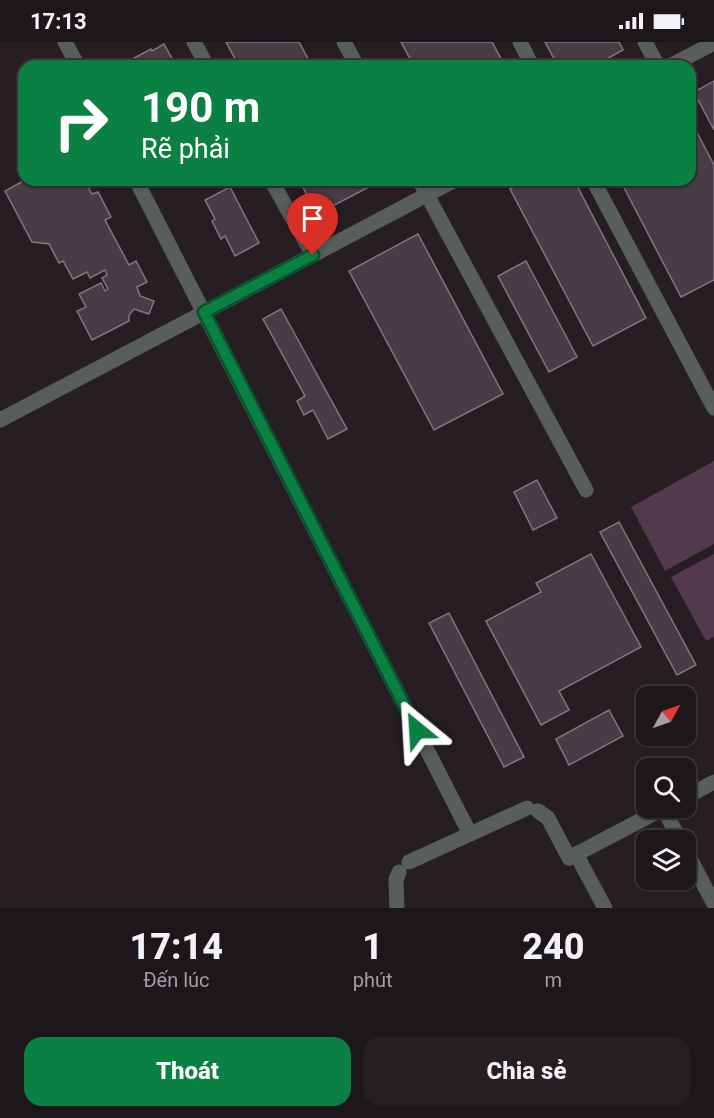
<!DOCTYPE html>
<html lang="vi">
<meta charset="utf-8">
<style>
body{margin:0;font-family:Roboto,sans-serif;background:#251f24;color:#f1f3f6;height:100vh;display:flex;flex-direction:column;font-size:22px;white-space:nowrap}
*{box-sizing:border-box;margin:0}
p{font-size:20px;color:#a09fa3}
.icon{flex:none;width:33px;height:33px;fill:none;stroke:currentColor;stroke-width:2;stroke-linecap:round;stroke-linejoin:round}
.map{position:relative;height:866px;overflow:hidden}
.details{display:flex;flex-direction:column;background:#1d161b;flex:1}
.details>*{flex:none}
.banner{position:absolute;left:18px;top:18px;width:678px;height:126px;border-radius:18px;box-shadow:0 2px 4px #0004,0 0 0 2px #3b353a;background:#0b8043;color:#fff;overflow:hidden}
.needle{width:39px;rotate:50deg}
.fabs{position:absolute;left:636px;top:644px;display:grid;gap:12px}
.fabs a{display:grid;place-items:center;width:60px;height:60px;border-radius:12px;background:#1d161b;box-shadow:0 2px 4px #0004,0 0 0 2px #3b353a;font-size:30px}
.pin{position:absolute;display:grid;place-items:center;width:51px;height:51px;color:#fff;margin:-62px -26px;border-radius:50% 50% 50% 0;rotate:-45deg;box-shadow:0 0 6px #0007}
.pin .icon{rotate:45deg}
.me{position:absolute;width:66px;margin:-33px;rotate:333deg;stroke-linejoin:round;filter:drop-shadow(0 0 4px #0008)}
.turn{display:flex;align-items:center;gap:21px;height:126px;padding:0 24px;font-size:27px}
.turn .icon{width:78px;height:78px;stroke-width:2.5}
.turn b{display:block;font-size:42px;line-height:51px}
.eta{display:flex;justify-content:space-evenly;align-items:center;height:102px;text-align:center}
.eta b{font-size:36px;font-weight:800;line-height:42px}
.cta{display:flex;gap:12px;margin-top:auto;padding:12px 24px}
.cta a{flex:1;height:69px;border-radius:18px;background:#0b8043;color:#fff;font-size:24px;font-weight:800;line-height:69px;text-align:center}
.cta a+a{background:#251f24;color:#f1f3f6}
.status{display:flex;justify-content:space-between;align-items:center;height:42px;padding:0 30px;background:#1d161b;direction:ltr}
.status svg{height:16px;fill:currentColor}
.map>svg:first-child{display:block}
.green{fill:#52394b}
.building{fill:#473d44;stroke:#81777e;stroke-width:1.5}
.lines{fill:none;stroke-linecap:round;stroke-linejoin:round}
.minor{stroke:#585e5e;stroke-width:15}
.route-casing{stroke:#07532c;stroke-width:15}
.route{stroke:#0b8043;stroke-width:10}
</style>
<div class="status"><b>17:13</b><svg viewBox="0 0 49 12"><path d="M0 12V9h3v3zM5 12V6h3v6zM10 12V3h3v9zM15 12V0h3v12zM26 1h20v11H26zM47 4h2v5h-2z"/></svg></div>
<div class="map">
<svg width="714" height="866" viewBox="0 0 714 866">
<rect width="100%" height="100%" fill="#271e24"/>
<g class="green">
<path d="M714,419v83l-49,27 -34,-64z"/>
<path d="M714,512v83l-8,4 -35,-64z"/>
</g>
<g class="building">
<path d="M226,0h73l13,24h-73z"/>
<path d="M401,0h91l13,24h-91z"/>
<path d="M545,0h74l4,8 -29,16h-36z"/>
<path d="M164,2l10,18 -8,4h-47l32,-17 1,2z"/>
<path d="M714,39v49l-20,-38z"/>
<path d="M690,77l24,46v115l-33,17 -61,-117h70z"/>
<path d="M25,138h59l8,14 6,-2 13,25 -6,3 24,45 7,-4 11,21 -10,5 3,9 14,5 -5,13 -15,-5 -5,6v6l-37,19 -15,-29 9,-4 -7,-13 22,-11 4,8 3,-2 -6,-11 5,-3 -2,-5 -15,8 -3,-6 -14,7 -10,-18 -4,2 -10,-19 -17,-2 -27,-51z"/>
<path d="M299,138h74l2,4 -58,30z"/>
<path d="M527,138h47l72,138 -53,28 -83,-157z"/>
<path d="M230,145l29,56 -24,13 -10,-20 -4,3 -9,-18 3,-2 -10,-19z"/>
<path d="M418,192l85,160 -69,36 -85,-159z"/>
<path d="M526,219l51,96 -28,15 -51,-96z"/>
<path d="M281,267l66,120 -19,10 -15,-29 -9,5 -7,-14 8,-5 -42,-77z"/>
<path d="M537,438l20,38 -24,12 -19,-38z"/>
<path d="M619,480l77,143 -19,10 -77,-143z"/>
<path d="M591,512l50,93 -82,44 10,19 -28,15 -55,-104 55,-29 -5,-9z"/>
<path d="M449,571l75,144 -20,10 -75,-144z"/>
<path d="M609,668l14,26 -54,29 -13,-26z"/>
</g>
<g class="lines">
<g class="minor">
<path d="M65,0l13,24"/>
<path d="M194,0l13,24"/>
<path d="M344,0l13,24"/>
<path d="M520,0l12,24"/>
<path d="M645,0l13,24"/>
<path d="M670,24l44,-23"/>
<path d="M136,138l334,654"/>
<path d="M271,138l42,75"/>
<path d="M419,138l167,310"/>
<path d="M593,138l121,228"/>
<path d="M0,378l455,-240"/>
<path d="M686,755l28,-15"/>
<path d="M663,766l17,32"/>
<path d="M538,769l10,7 21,40 97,-51"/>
<path d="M686,809l28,53"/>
<path d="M576,812l29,54"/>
<path d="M409,820l118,-54"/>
<path d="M397,866l-1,-28 3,-8"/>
</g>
</g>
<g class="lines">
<g class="route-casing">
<path id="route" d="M313,213l-109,57 213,418"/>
</g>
<use href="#route" class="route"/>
</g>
</svg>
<div class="fabs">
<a><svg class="needle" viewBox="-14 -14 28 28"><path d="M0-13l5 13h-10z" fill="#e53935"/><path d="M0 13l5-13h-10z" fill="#a09fa3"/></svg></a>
<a><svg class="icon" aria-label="search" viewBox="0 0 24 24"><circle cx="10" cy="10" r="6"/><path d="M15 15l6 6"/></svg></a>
<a><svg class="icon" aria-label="layers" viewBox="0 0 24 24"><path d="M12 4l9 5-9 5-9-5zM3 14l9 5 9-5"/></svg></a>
</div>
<div class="pin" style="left:313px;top:213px;background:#d93025"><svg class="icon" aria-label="arrive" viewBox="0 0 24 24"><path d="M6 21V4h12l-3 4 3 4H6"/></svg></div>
<svg class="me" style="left:417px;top:688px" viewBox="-20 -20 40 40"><path d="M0-17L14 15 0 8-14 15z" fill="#0b8043" stroke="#fff" stroke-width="4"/></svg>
<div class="banner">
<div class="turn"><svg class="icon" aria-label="right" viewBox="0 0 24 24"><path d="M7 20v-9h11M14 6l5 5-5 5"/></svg><div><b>190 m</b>Rẽ phải</div></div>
</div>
</div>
<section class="details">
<div class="eta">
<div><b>17:14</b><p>Đến lúc</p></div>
<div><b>1</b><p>phút</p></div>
<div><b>240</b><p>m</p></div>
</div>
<div class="cta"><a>Thoát</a><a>Chia sẻ</a></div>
</section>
